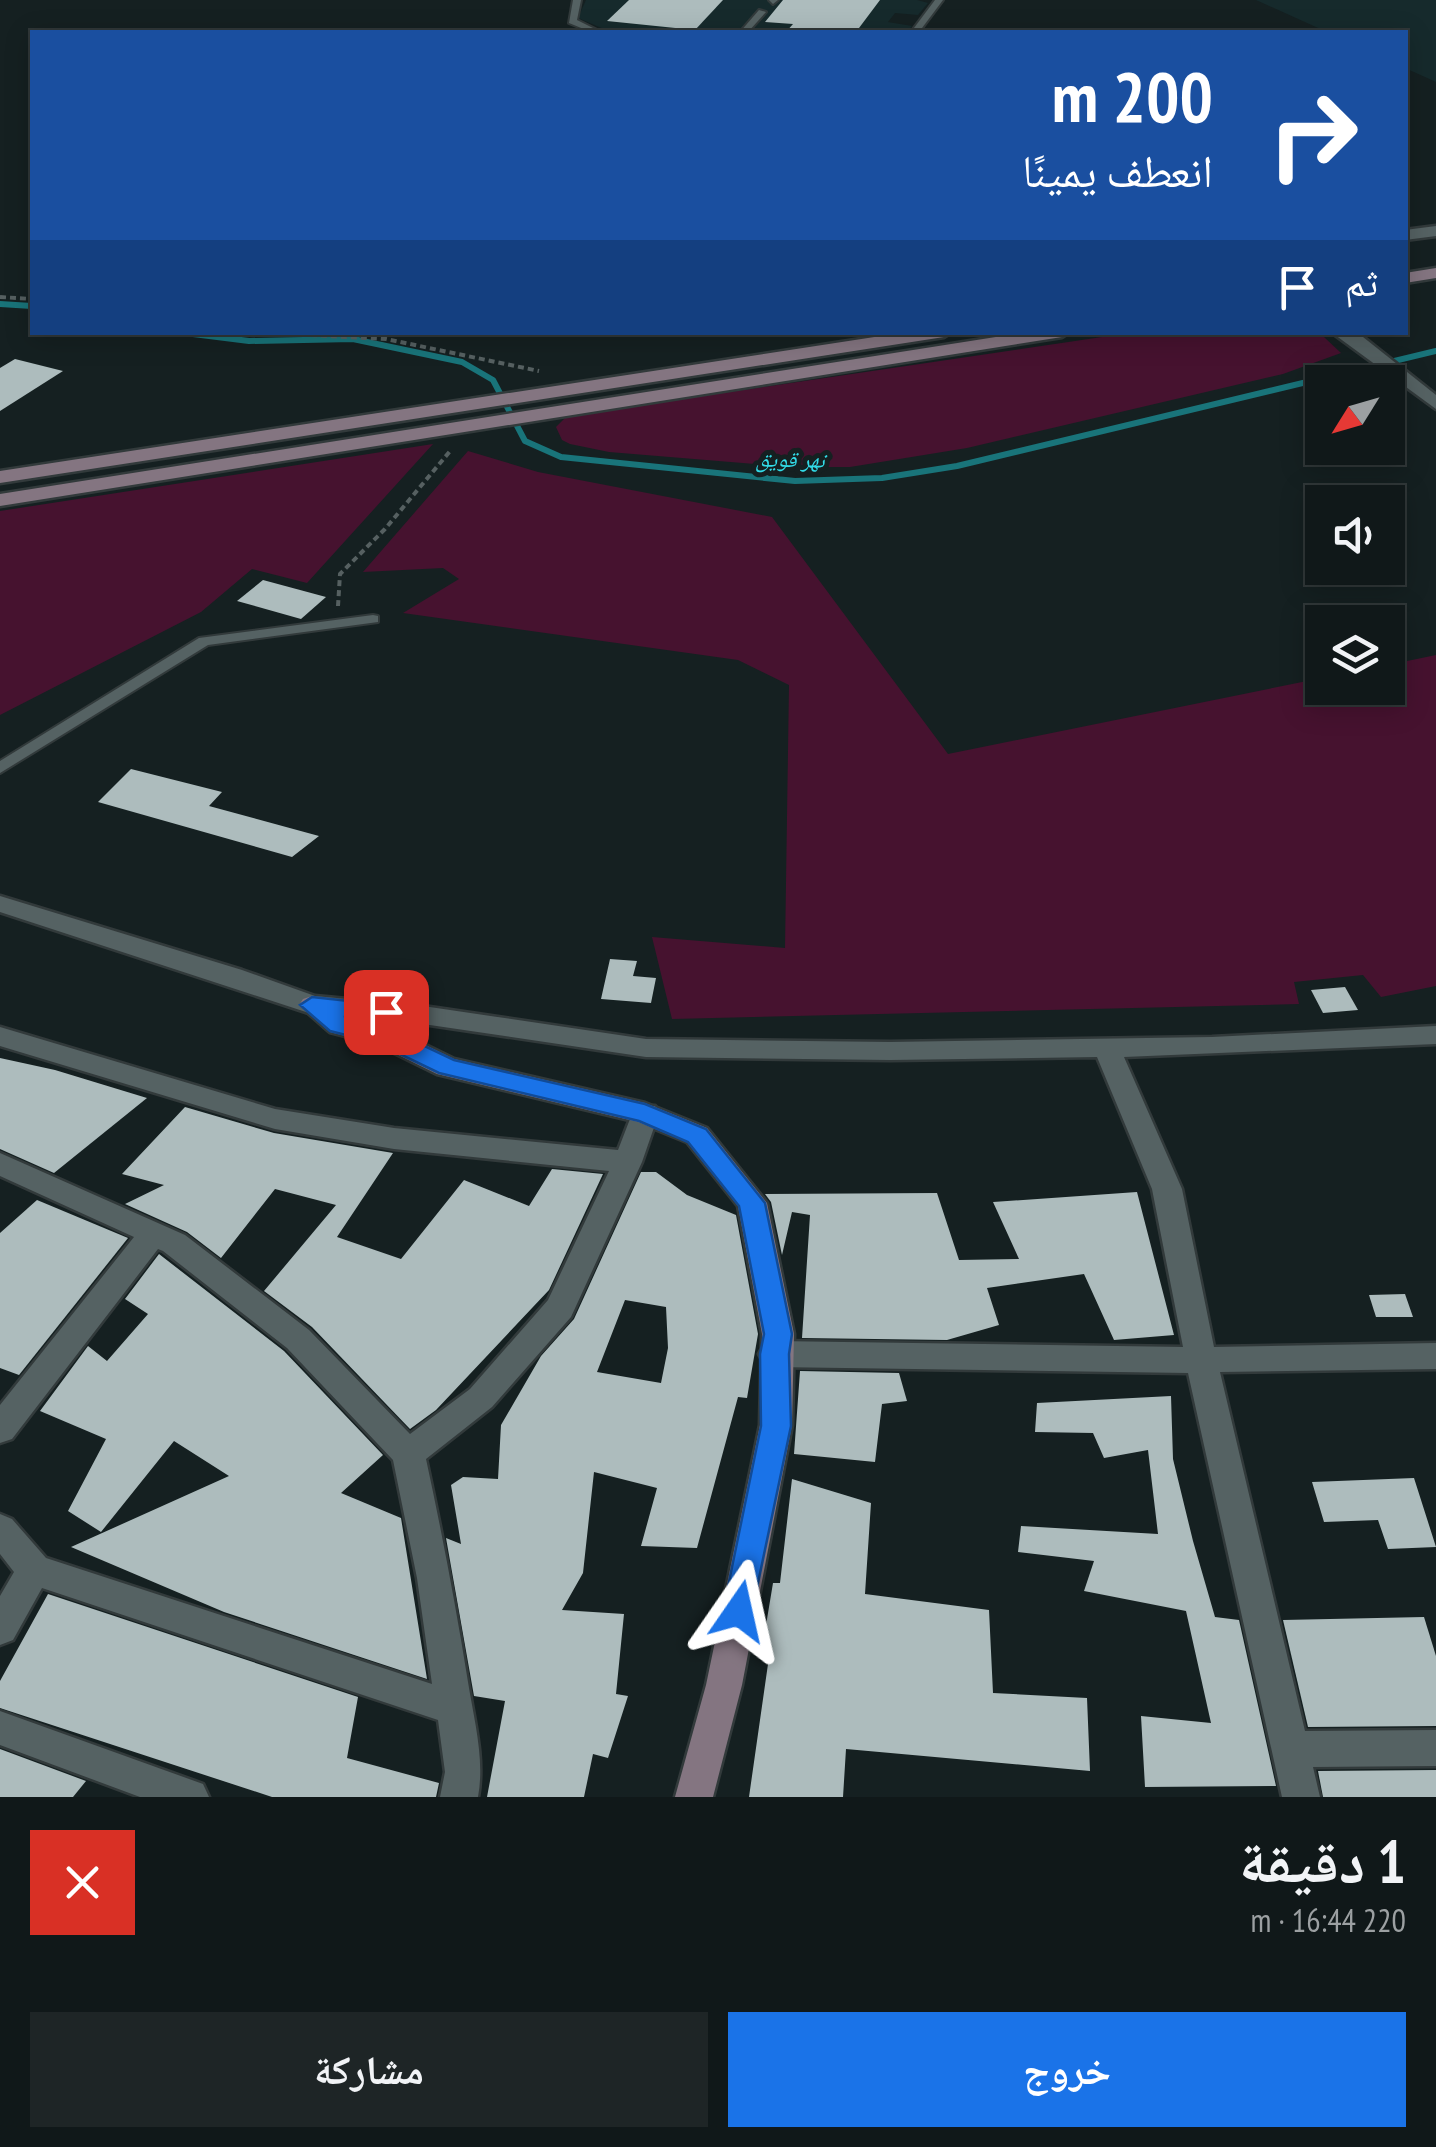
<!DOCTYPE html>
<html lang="ar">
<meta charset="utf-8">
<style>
body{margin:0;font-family:"PT Sans Narrow","Noto Naskh Arabic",sans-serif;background:#1e2526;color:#f1f3f6;direction:rtl;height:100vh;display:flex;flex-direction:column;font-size:38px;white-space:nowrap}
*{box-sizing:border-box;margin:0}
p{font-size:32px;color:#9ca0a2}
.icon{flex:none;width:55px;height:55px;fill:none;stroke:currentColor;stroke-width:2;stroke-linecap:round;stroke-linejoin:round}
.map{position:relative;height:1797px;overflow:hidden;direction:ltr}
.side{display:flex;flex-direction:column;background:#101819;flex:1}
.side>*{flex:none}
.top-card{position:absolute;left:30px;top:30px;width:1378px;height:305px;border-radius:0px;box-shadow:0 5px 25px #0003,0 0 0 2px #303738;direction:rtl;background:#1a4fa0;color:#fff;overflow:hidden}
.needle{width:65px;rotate:233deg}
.fabs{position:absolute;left:1305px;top:365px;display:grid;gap:20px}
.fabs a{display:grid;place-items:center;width:100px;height:100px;border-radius:0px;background:#101819;box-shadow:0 5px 25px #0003,0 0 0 2px #303738;font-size:50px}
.pin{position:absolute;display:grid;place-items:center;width:85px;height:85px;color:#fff;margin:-42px;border-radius:20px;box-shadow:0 5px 15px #0006}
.me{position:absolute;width:110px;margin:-55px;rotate:11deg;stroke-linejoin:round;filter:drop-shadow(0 0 8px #0008)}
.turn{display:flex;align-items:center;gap:35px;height:210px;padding:0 30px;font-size:45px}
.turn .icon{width:130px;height:130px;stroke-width:2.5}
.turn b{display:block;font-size:70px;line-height:85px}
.then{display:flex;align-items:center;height:95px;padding:0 30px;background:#0003;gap:20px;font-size:38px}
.round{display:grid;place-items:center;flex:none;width:105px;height:105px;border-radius:0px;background:#1e2526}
.head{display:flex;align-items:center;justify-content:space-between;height:170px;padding:0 30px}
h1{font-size:60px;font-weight:700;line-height:75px}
.action{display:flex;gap:20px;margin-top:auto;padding:20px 30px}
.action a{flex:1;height:115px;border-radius:0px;background:#1a73e8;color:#fff;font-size:40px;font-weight:700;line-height:115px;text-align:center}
.action a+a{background:#1e2526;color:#f1f3f6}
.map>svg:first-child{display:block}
.built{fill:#162a2c}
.green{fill:#46122f}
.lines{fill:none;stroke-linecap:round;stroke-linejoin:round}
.stream{stroke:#19747a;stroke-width:6}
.building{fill:#adbcbd;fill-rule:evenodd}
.lane-casing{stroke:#323a3b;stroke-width:4}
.street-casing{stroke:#323a3b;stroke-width:5}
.secondary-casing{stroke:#323a3b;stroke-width:5}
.path{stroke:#566061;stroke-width:4;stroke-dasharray:6 4;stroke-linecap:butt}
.lane{fill:#556263;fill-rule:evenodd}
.street{fill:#556263;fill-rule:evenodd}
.secondary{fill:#847581;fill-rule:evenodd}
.route{fill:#1a73e8;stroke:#114b97;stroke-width:2.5}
.labels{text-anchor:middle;stroke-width:10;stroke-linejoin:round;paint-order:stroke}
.far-water-label{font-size:22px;font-style:italic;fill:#32dbe7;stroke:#152021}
</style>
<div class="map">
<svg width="1436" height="1797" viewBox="0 0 1436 1797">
<rect width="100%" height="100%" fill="#152021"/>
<g class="built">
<path d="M586,0h331l11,3 -10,12 -23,-2 -7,9 24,4 -5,6h-296l-33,-14z"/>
<path d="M1256,0h180v82l-31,-14v-36h-78z"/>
</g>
<g class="green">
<path d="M1129,333h177l18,4 17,16 -58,21 -316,74 -117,19h-59l-182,-15 -39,-8 -8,-4 -6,-13 11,-11z"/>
<path d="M433,444l-126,139 -55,-14 -51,43 -201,103v-204z"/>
<path d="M468,451l70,21 234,45 176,237 374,-76v10h66v-23l48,-10v331l-55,11 -18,-22 -69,7 5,22 -627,15 -20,-82 133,11 4,-263 -51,-25 -335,-47 56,-34 -16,-11 -80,4z"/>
</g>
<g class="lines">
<g class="stream">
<path d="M0,304l32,2"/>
<path d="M177,332l72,9 104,-2 109,23 31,18 32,61 36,16 234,24 87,-3 75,-12 479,-115"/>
</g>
</g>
<g class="building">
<path d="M629,0h94l-28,30 -88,-9z"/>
<path d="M783,0h97l-24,32h-70l7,-8 -28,-2z"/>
<path d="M15,359l48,12 -63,40v-43z"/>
<path d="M263,580l63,17 -25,22 -64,-18z"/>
<path d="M131,769l91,23 -13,14 110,30 -27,21 -194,-55z"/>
<path d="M610,959l27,2 -4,15 23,2 -5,25 -50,-4z"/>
<path d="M1345,987l13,23 -35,3 -12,-23z"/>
<path d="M0,1058l55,12 92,28 -93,75 -54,-24z"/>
<path d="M185,1107l89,26 119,20 -56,84 64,22 63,-79 65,26 23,-37 51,5 -54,116 -113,120 -26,19 -98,-102 -48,-36 72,-86 -61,-16 -54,69 -34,-26 -62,-28 39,-19 -42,-11z"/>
<path d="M641,1172h15l31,23 49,20 22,119 -11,64 -9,-1 -41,151 -56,-2 16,-58 -63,-16 -11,101 -21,37 62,4 -8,80 12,2 -20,62 -15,-4 -9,43h-97l18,-96 -31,-5 -28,-158 15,6 -10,-59 12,-8 35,2 3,-54 40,-69 33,-37zM625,1300l41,7 2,41 -7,35 -64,-11z"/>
<path d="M1137,1192l37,143 -60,5 -30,-66 -97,14 12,37 -52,15 -145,-2 8,-123 -18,-3 -10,43 -11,-53 -6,-8 172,-1 22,67 60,-1 -26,-57z"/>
<path d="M37,1200l91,38 -109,137 -19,-7v-135z"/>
<path d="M159,1254l125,97 99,104 -42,38 60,25 26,161 -203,-67 -153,-65 158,-71 -55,-35 -73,91 -33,-21 38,-72 -66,-28 48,-65 19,15 41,-47 -23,-15z"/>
<path d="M1405,1294l8,23h-37l-7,-22z"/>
<path d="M800,1371l99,2 8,28 -25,3 -7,58 -81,-8z"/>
<path d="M1171,1396l2,63 20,82 22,76 24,3 37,166 -131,1 -4,-71 70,7 -25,-112 -102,-20 10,-30 -76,-9 3,-26 137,8 -10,-84 -44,8 -11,-25 -58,-1 2,-29z"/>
<path d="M1414,1478l22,69 -48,2 -10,-29 -54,2 -12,-40z"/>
<path d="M792,1479l79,24 -6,91 124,16 4,83 94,5 3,73 -244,-22 -3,48h-94l21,-147 -5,-19 8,-48h7z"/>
<path d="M48,1594l310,103 -11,61 92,25 -3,14h-164l-272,-89v-27z"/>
<path d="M1424,1617l12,39v70l-128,1 -25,-107z"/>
<path d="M0,1749l86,32 -13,16h-73z"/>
<path d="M1436,1770v27h-113l-5,-26z"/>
</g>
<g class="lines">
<g class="lane-casing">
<g id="lane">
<path d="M573,0h8l-4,20 24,12h-10l-22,-9z"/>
<path d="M769,0h9l-5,4z"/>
<path d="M935,0h8l-24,32h-8z"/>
<path d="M759,10l7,2 -18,20h-8z"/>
<path d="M373,615l5,1v6l-170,23 -208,128v-12l199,-123z"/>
</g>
</g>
<g class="street-casing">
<g id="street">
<path d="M1436,226v10l-31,4v-10z"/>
<path d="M1331,332h22l10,5 73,58v14z"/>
<path d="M0,896l242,74 73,26 108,10 223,33 244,3 322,-5 224,-11v18l-312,13 58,132 32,158 222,-4v26l-216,3 85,359 131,-1v36l-123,1 7,30h-38l-94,-424 -413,-6 -11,-4 -5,-9 5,-9 11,-4 408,6 -31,-158 -55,-132 -207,3 -244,-3 -223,-33 -111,-10 -312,-102z"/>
<path d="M0,1027l275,82 119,19 224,22 17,-44h20l4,7 -17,49 -71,155 -79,90 -66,52c16,74 30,148 42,223 6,38 17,77 10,115h-38l5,-25 -7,-52 -396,-132 -29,52 -13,5v-49l14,-24 -14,-18v-40l12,5 34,39 386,126 -15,-106 -24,-118 -106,-112 -124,-97 -5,-2 -146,190 -12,4v-38l134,-168 -134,-61v-23l185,82 124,95 101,104 60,-45 78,-89 61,-129 -215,-22 -119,-20 -275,-83z"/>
<path d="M0,1711l203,73 6,13h-69l-140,-52z"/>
</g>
</g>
<g class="secondary-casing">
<g id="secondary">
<path d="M1436,268v10l-31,5v-10z"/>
<path d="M907,332h45l-8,5 -944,146v-12z"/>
<path d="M1027,332h43l-8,5 -1062,169v-12z"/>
<path d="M312,996l36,22 47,12 59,29 191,44 62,25 60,75 27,131 -2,91 -50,260 -29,112h-38l31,-112 54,-260 2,-91 -24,-128 -51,-64 -49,-20 -201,-48 -61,-30 -46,-12 -31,-27 4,-6z"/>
</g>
</g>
<g class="path">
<path d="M0,297l32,2"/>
<path d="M251,332l135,7 153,32"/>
<path d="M338,606l2,-32 45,-45 66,-79"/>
</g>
<use href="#lane" class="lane"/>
<use href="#street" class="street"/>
<use href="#secondary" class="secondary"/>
</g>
<path class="route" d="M312,997l83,9 3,6 -3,5 -51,-1 49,15 61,29 191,44 61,25 59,74 27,131 -3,20 2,72 -41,195 -11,4 -12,-4 -4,-10 38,-185 -1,-72 4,-20 -25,-128 -51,-64 -49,-21 -200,-48 -62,-30 -47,-12 -30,-26z"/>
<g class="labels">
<g class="far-water-label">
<text transform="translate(790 459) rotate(1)" y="8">نهر قويق</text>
</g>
</g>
</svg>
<div class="fabs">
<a><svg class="needle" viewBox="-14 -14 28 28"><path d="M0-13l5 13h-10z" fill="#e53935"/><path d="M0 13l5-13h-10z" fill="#9ca0a2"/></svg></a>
<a><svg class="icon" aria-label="sound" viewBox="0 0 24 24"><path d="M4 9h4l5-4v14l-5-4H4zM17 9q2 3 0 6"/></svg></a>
<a><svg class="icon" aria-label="layers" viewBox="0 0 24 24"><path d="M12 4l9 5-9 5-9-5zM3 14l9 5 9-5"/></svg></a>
</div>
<div class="pin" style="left:386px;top:1012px;background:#d93025"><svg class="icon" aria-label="arrive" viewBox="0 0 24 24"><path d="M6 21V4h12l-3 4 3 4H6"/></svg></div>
<svg class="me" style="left:739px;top:1611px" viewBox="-20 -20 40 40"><path d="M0-17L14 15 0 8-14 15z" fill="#1a73e8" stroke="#fff" stroke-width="4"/></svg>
<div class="top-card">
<div class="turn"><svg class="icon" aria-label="right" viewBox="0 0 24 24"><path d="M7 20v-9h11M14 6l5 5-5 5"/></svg><div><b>200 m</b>انعطف يمينًا</div></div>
<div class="then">ثم<svg class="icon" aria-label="arrive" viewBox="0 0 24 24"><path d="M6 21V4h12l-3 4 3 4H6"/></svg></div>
</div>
</div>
<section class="side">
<div class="head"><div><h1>1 دقيقة</h1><p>220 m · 16:44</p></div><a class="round" style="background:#d93025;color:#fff"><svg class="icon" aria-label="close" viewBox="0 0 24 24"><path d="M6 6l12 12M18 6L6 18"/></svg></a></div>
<div class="action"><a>خروج</a><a>مشاركة</a></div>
</section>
